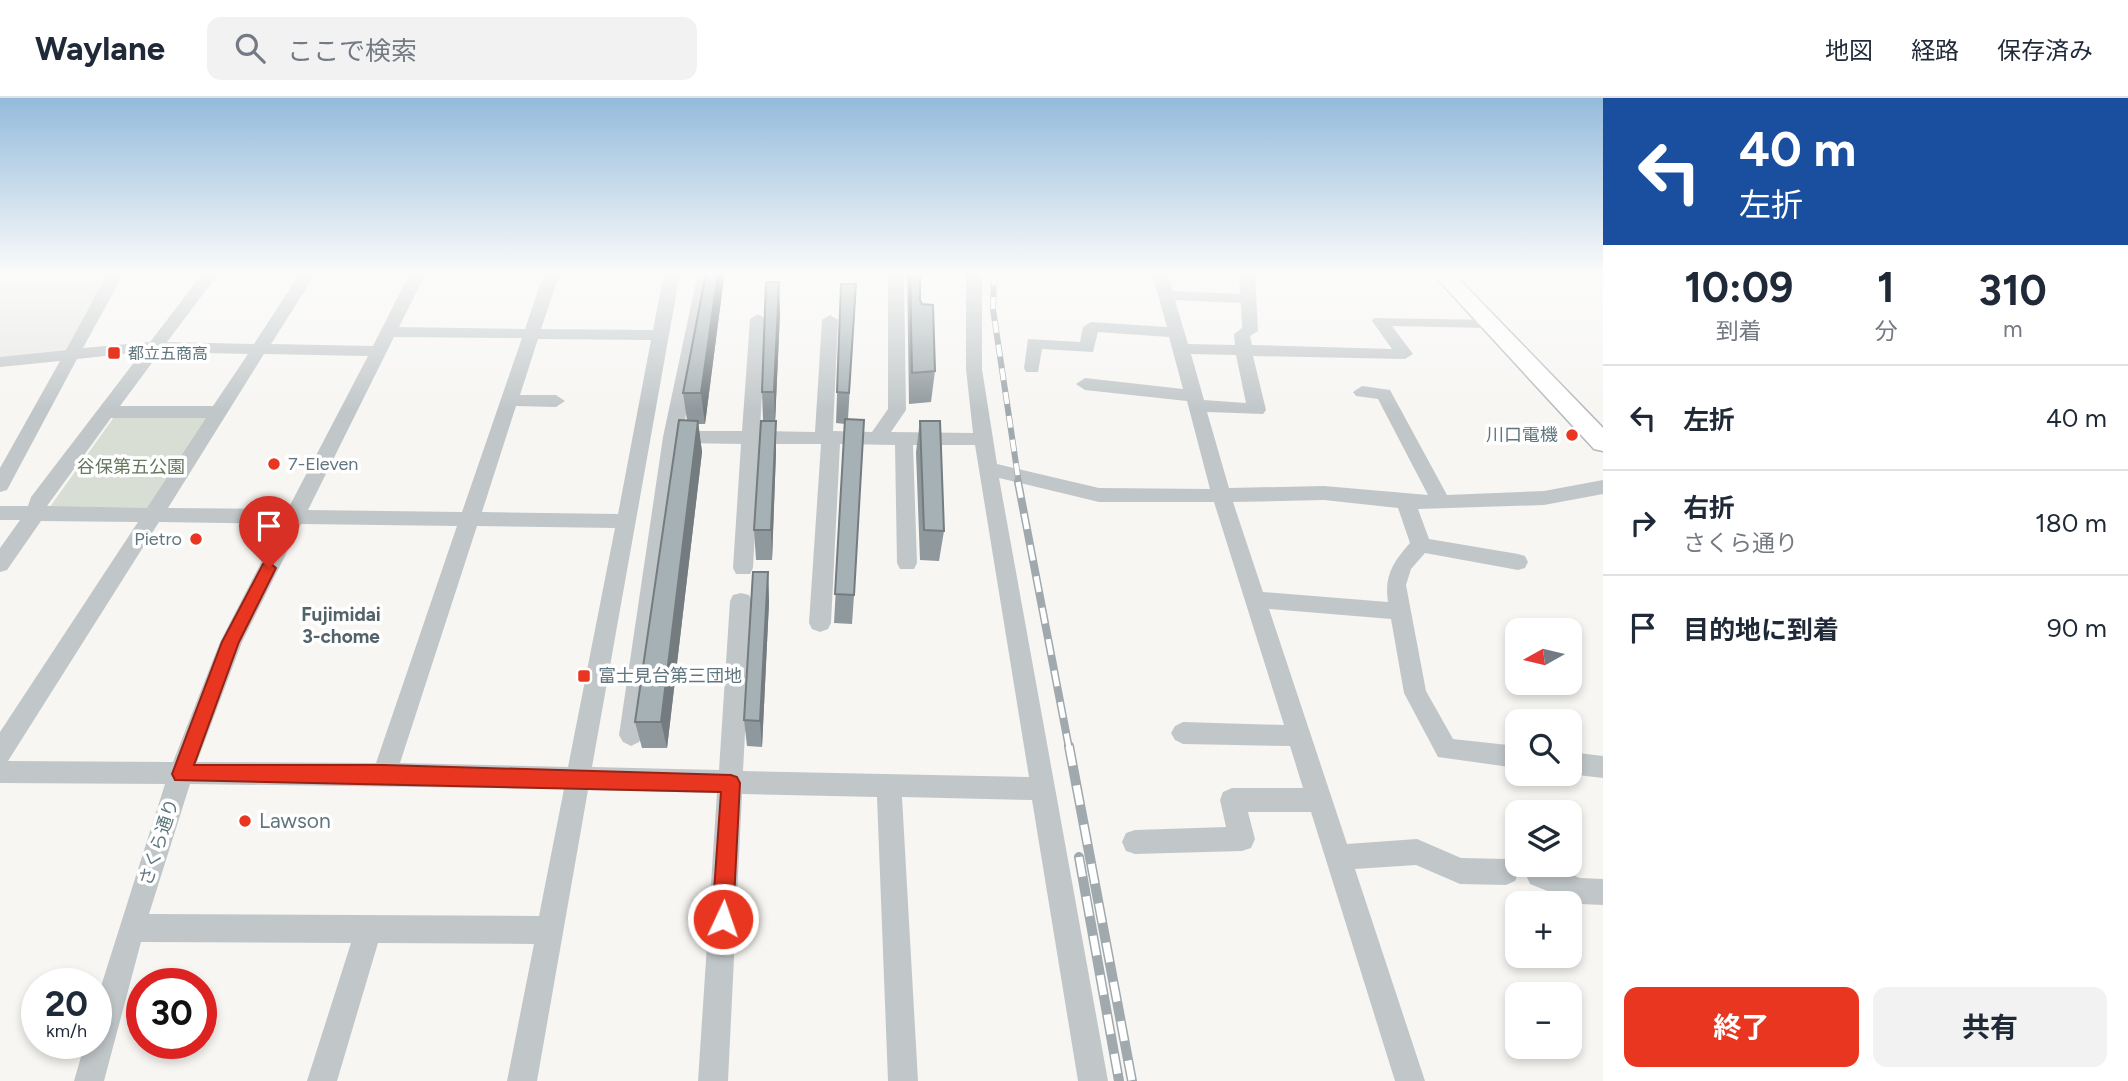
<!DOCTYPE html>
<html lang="ja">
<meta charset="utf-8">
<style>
body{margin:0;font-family:Figtree,"Noto Sans JP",sans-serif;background:#f2f2f3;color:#1f2937;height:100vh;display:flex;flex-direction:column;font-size:26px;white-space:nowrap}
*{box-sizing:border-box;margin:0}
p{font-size:23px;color:#747a83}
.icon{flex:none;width:38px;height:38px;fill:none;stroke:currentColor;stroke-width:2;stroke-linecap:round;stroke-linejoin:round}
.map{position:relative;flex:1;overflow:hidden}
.side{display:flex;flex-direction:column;background:#fff;width:525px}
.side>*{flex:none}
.hud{background:#1a4fa0;color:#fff;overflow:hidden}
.needle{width:46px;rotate:262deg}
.buttons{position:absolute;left:1505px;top:520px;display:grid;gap:14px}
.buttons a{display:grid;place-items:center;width:77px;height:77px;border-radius:14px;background:#fff;box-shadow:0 4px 10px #0003;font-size:35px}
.speed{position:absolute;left:21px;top:870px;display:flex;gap:14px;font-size:35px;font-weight:700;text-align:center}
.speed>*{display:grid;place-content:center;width:91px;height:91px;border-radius:50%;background:#fff;box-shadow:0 4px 10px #0003;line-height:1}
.speed small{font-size:18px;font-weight:400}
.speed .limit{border:10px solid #d22;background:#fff;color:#111}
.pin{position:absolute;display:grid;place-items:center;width:60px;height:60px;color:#fff;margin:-72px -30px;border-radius:50% 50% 50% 0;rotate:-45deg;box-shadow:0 0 7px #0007}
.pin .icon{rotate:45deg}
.me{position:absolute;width:77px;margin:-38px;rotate:3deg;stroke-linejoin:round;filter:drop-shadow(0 0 5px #0008)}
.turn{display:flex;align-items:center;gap:24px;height:147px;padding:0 21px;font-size:32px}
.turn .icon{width:91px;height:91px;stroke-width:2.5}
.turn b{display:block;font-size:49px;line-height:60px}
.eta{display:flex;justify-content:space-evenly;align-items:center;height:119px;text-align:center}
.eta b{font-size:42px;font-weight:700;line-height:49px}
.primary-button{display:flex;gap:14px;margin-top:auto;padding:14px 21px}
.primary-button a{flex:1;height:80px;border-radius:14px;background:#e93621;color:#fff;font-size:28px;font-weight:700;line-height:80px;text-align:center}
.primary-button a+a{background:#f2f2f3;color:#1f2937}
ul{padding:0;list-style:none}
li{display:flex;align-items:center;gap:21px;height:105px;padding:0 21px;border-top:2px solid #e0e1e3}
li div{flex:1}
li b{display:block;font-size:26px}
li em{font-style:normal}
header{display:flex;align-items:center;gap:42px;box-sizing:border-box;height:98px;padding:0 35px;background:#fff;border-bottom:2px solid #e0e1e3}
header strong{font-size:33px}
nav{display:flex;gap:38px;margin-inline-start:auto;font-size:24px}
.search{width:490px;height:63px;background:#f2f2f3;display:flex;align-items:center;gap:18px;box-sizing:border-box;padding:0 24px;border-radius:14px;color:#747a83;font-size:26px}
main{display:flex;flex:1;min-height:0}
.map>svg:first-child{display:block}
.built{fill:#e7e8e6}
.green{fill:#d9ded4}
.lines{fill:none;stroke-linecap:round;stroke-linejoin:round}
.major-casing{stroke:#b2b9bc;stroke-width:3}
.minor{fill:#c1c7c9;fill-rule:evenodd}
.major{fill:#fff;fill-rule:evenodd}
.rail-far2-casing{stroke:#a0a9ad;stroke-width:6}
.rail-far1-casing{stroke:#a0a9ad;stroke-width:8}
.rail-casing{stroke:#a0a9ad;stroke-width:10}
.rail-far2{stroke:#fff;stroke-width:4.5;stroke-dasharray:12;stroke-linecap:butt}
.rail-far1{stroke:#fff;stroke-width:5;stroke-dasharray:16;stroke-linecap:butt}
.rail{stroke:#fff;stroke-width:7;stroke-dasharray:20;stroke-linecap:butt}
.wall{fill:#8f989c}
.shaded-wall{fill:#747c7f}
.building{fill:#a6b1b5;stroke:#747c7f;stroke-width:2}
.route{fill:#e93621;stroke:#972315;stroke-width:2}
.poi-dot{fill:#e93621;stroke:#fff;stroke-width:2.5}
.labels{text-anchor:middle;stroke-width:7;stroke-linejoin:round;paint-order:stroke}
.far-poi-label{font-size:16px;fill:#60767f;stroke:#fff;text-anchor:start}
.poi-label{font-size:18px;fill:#60767f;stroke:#fff;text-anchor:end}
.park-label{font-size:18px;fill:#677760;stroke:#fff}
.street-label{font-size:18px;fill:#60767f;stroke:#fff}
.neighbourhood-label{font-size:19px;font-weight:bold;fill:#53636a;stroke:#fff}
.near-poi-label{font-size:21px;fill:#60767f;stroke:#fff;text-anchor:start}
</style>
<header>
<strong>Waylane</strong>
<div class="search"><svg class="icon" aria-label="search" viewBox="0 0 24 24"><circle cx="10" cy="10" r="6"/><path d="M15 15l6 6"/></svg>ここで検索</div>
<nav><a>地図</a><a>経路</a><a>保存済み</a></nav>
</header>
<main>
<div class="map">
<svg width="1603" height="983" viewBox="0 0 1603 983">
<rect width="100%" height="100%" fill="#f7f6f3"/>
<path class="built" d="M0,175h110l-42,76 -68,9z"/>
<path class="green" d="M114,319l99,1 -62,95 -104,-2z"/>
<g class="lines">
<g class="major-casing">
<path id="major" d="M1432,175h21l150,155v23l-9,-2z"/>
</g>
<g class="minor">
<path d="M108,175h16l-41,75 67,-6 53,-69h16l-52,69 87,2 46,-71h16l-45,71 102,2 37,-73h16l-27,54 126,2 19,-56h16l-19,56 112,1 11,-57h16l-88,494 127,3 11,-169 3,-6 8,-2 8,2 3,6 -9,170 286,6 -54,-332h-62l4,118 -3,6h-14l-3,-6 -2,-118 -55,-1 -9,179 -3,6 -8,3 -8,-3 -3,-6 12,-179h-61l-7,124 -3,6h-14l-3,-6 8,-124 -60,-1 -38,292 -4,7 -8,4 -8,-4 -4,-7 44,-298 34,-160 5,-2 8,5 -27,151h59l8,-112 8,-5 8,5 -6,112 55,1 7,-112 8,-5 8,5 -5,111 39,1 16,-23v-136h16l2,137 -15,22 82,1 -7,-64v-96h16v96l15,95 102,24 111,1 -23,-88 -102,-11 -9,-6 9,-6 98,11 -14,-52 -71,-5 -5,20 -51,-3 -4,23h-12l-2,-4 4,-29 52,3 3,-15 8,-5 76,5 -15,-54h16l5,18 67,3 -1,-21h16l3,58 -8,5 2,9 140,4 -20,-28 2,-3 119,2 2,3 -8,5 -95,-2 21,28 -8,5 -152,-3 13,54 -3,4 -56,-2 22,76 95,-2 104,9 -50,-96 -22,-3 -3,-4 9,-6 28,4 57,105 97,-4 59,-11v14l-59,11 -126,4 11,30 89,15 7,2 3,6 -3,6 -7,2 -93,-17 -14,16 -5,16 20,106 27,48 64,7v22l-79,-11 -34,-64 -13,-74 -122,-10 78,235 70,-5 44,19 45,1 9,4 4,9 -4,9 -9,4 -46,-1 -44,-19 -61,4 70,212h-30l-84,-269h-63l7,27 -4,9 -9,3 -107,3 -9,-3 -4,-9 4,-9 9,-3 91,-3 -6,-27 3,-8 9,-4h71l-13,-42 -107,-2 -8,-4 -4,-7 4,-7 8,-4 101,3 -70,-223h-115l-100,-24 109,603h-30l-46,-281 -130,-3 16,284h-30l-11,-284 -135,-3 -14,287h-30l19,-288 -129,-3 -51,291h-30l27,-137 -156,-1 -41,138h-30l44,-138 -210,-1 -37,139h-30l11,-38h11v-41l69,-218 -165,-1v-51l138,-210 -97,-1 -34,49 -7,2v-24l20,-28h-20v-14h28l3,-9 111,-145 -65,7 -70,131 -7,2v-24l60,-107 -60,6v-10l66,-7zM1175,202l66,3 1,25 -8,6 1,11 -47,-1zM394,239l128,1 -60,174 -154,-2zM538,241l113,1 -33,174 -136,-2 34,-106 40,1 9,-6 -9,-6h-36zM160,254l88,2 -35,52h-93zM264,256l104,2 -80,153 -120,-1zM1191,256l45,1 10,48 -42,-3zM111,320h95l-59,90 -100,-2zM1324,402l74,8 12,35c-17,19 -26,33 -22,59l-125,-10 -30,-90zM159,424l122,2 -61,118 -47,120 -165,-1zM301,426l156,2 -81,237 -179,-1 45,-120zM477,428l138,2 -47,239 -168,-4zM190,686l374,5 -25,127 -390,-2z"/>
<path d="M1570,654l33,4v22l-34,-4z"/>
<path d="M1546,766l34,14 23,1v26l-23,-1 -50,-20 -4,-9 4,-9z"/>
</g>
<use href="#major" class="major"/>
<g class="rail-far2-casing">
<path id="rail-far2" d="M994,175l-1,36 26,175"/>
</g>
<g class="rail-far1-casing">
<path id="rail-far1" d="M1018,384l51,266"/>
</g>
<g class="rail-casing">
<g id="rail">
<path d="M1069,648l63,335"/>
<path d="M1079,759l40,224"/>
</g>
</g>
<use href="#rail-far2" class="rail-far2"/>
<use href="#rail-far1" class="rail-far1"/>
<use href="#rail" class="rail"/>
</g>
<g class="wall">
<path d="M706,175h17l1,4 -19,147h-7l4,28 -35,296h-25l-7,-26 52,-302 -4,-27z"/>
<path d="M907,175h13v27l15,71 -4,31 -22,2z"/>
<path d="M841,186h15l-8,135 6,176 -2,29 -18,-1 11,-199 -9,-1z"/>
<path d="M780,215l-5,108 1,31 -4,108h-16l-2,-30 9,-109 -1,-29z"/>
<path d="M920,323l24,110 -5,30 -19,-1 -4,-108z"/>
<path d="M768,474l1,30 -7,145 -15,-1 -3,-26z"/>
</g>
<g class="shaded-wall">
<path d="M718,175h5l1,4 -19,147 -4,-31z"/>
<path d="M779,184l1,31 -5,111 -1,-32z"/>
<path d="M698,323l4,31 -35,296 -6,-26z"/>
<path d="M776,323v31l-4,108 -1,-30z"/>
<path d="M768,474l1,30 -7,145 -2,-26z"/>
</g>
<g class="building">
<path d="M706,175h12l-17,120h-18z"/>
<path d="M910,175h10v27l2,4 11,1 2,66 -23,2z"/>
<path d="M766,184h13l-5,110h-12z"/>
<path d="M841,186h15l-7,109 -12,-1z"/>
<path d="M845,321l19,1 -10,175 -19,-1z"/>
<path d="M679,322l19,1 -37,301h-26z"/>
<path d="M761,323h15l-5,109h-17z"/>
<path d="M920,323h20l4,110 -20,-1z"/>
<path d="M753,474h15l-8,149 -16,-1z"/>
</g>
<linearGradient id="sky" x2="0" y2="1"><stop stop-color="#94bbdc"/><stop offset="0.56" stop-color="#fbfbfa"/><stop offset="1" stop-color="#fbfbfa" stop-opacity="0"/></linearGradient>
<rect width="1603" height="313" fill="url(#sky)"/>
<path class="route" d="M269,464l7,6 -37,74 -45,123h190l347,10 6,2 3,6 -7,136 -3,7 -7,3 -8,-3 -3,-7 9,-127 -546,-12 -3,-6 50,-132 41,-78z"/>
<g class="poi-dot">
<rect x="107" y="248" width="14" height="14" rx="3.5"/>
<circle cx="1572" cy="337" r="7"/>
<circle cx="274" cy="366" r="7"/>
<circle cx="196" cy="441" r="7"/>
<rect x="577" y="571" width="14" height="14" rx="3.5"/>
<circle cx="245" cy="723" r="7"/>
</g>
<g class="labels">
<g class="far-poi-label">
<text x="128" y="261">都立五商高</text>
</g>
<g class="poi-label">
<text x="1558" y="343">川口電機</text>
<text x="288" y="372" text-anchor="start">7-Eleven</text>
<text x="182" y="447">Pietro</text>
<text x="598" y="584" text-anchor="start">富士見台第三団地</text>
</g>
<g class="park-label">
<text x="131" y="375">谷保第五公園</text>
</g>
<g class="street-label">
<text transform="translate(159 744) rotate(-72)" y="6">さくら通り</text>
</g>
<g class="neighbourhood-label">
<text x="341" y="523">Fujimidai<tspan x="341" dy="22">3-chome</tspan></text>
</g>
<g class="near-poi-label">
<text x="259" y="730">Lawson</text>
</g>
</g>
</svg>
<div class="buttons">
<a><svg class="needle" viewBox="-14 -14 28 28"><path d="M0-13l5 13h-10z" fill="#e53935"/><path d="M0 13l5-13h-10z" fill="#747a83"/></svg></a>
<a><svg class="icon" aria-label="search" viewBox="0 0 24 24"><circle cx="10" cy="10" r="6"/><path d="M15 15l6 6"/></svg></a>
<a><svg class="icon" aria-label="layers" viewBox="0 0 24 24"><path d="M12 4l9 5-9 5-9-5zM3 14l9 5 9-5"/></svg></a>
<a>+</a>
<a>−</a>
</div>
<div class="speed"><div>20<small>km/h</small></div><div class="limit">30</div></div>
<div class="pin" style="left:269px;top:470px;background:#d93025"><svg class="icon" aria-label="arrive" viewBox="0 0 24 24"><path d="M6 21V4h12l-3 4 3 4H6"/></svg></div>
<svg class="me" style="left:723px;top:821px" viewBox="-20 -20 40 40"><circle r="17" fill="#e93621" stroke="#fff" stroke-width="3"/><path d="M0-11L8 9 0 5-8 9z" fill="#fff"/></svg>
</div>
<section class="side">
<div class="hud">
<div class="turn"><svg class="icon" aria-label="left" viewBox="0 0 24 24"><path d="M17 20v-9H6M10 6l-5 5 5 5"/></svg><div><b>40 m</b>左折</div></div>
</div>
<div class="eta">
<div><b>10:09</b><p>到着</p></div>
<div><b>1</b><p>分</p></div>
<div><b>310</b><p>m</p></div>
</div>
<ul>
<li><svg class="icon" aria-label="left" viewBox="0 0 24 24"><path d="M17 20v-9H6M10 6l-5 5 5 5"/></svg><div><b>左折</b></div><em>40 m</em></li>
<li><svg class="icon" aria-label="right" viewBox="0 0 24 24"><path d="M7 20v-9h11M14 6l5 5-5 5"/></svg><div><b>右折</b><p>さくら通り</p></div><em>180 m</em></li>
<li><svg class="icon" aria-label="arrive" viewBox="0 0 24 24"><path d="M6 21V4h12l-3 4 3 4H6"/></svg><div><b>目的地に到着</b></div><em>90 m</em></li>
</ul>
<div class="primary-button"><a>終了</a><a>共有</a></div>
</section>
</main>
